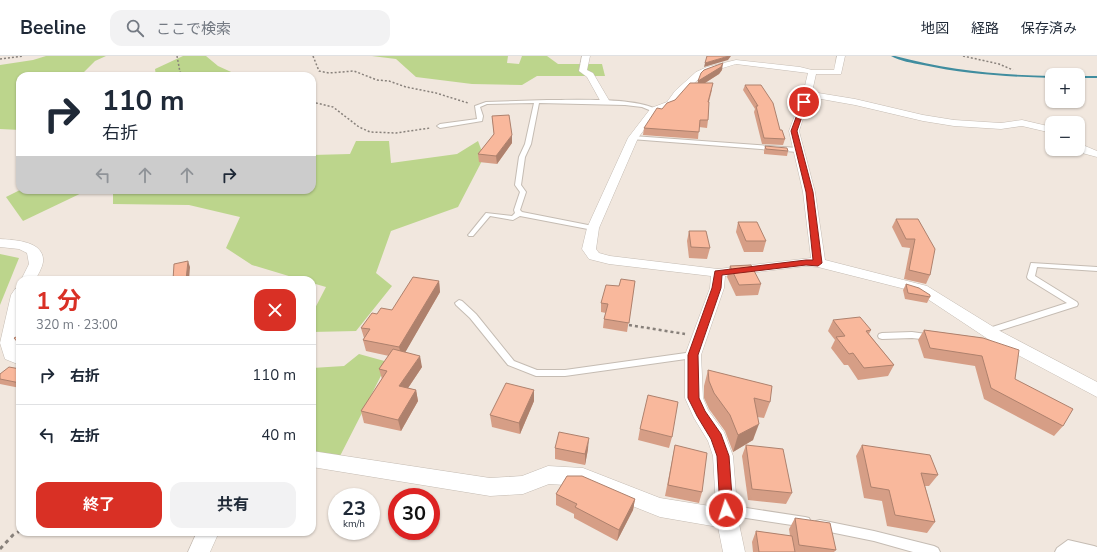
<!DOCTYPE html>
<html lang="ja">
<meta charset="utf-8">
<style>
body{margin:0;font-family:"Nunito Sans","Noto Sans JP",sans-serif;background:#f2f2f3;color:#1f2937;height:100vh;display:flex;flex-direction:column;font-size:15px;white-space:nowrap}
*{box-sizing:border-box;margin:0}
p{font-size:13px;color:#747a83}
.icon{flex:none;width:22px;height:22px;fill:none;stroke:currentColor;stroke-width:2;stroke-linecap:round;stroke-linejoin:round}
.map{position:relative;flex:1;overflow:hidden}
.side{position:absolute;left:16px;top:220px;width:300px;height:260px;display:flex;flex-direction:column;background:#fff;border-radius:12px;box-shadow:0 1px 3px #0004}
.side>*{flex:none}
.banner{position:absolute;left:16px;top:16px;width:300px;height:122px;border-radius:12px;box-shadow:0 1px 3px #0004;background:#fff;color:#1f2937;overflow:hidden}
.controls{position:absolute;left:1045px;top:12px;display:grid;gap:8px}
.controls a{display:grid;place-items:center;width:40px;height:40px;border-radius:8px;background:#fff;box-shadow:0 1px 3px #0004;font-size:20px}
.speed{position:absolute;left:328px;top:432px;display:flex;gap:8px;font-size:20px;font-weight:700;text-align:center}
.speed>*{display:grid;place-content:center;width:52px;height:52px;border-radius:50%;background:#fff;box-shadow:0 1px 3px #0004;line-height:1}
.speed small{font-size:10px;font-weight:400}
.speed .limit{border:6px solid #d22;background:#fff;color:#111}
.pin{position:absolute;display:grid;place-items:center;width:34px;height:34px;color:#fff;margin:-17px;border:2px solid #fff;border-radius:50%;box-shadow:0 1px 4px #0007}
.me{position:absolute;width:44px;margin:-22px;rotate:356deg;stroke-linejoin:round;filter:drop-shadow(0 0 3px #0008)}
.turn{display:flex;align-items:center;gap:14px;height:84px;padding:0 20px;font-size:18px}
.turn .icon{width:52px;height:52px;stroke-width:2.5}
.turn b{display:block;font-size:28px;line-height:34px}
.lanes{display:flex;align-items:center;height:38px;padding:0 20px;background:#0003;justify-content:center;gap:20px;direction:ltr}
.lanes .off{opacity:.35}
.round{display:grid;place-items:center;flex:none;width:42px;height:42px;border-radius:12px;background:#f2f2f3}
.headline{display:flex;align-items:center;justify-content:space-between;height:68px;padding:0 20px}
h1{font-size:24px;font-weight:700;line-height:30px;color:#d93025}
.cta{display:flex;gap:8px;margin-top:auto;padding:8px 20px}
.cta a{flex:1;height:46px;border-radius:12px;background:#d93025;color:#fff;font-size:16px;font-weight:700;line-height:46px;text-align:center}
.cta a+a{background:#f2f2f3;color:#1f2937}
ul{padding:0;list-style:none}
li{display:flex;align-items:center;gap:12px;height:60px;padding:0 20px;border-top:1px solid #e0e1e3}
li div{flex:1}
li b{display:block;font-size:15px}
li em{font-style:normal}
header{display:flex;align-items:center;gap:24px;box-sizing:border-box;height:56px;padding:0 20px;background:#fff;border-bottom:1px solid #e0e1e3}
header strong{font-size:19px}
nav{display:flex;gap:22px;margin-inline-start:auto;font-size:14px}
.search{width:280px;height:36px;background:#f2f2f3;display:flex;align-items:center;gap:10px;box-sizing:border-box;padding:0 14px;border-radius:12px;color:#747a83;font-size:15px}
.map>svg:first-child{display:block}
.green{fill:#bcd58c}
.lines{fill:none;stroke-linecap:round;stroke-linejoin:round}
.stream{fill:#408d9f;fill-rule:evenodd}
.service-casing{stroke:#c5bcb3;stroke-width:2}
.minor-casing{stroke:#c5bcb3;stroke-width:1}
.path-far2{stroke:#88817b;stroke-width:1.5;stroke-dasharray:2 2;stroke-linecap:butt}
.path-far1{stroke:#88817b;stroke-width:2.5;stroke-dasharray:3 3;stroke-linecap:butt}
.path{stroke:#88817b;stroke-width:3;stroke-dasharray:4 4;stroke-linecap:butt}
.service{fill:#fff;fill-rule:evenodd}
.minor{fill:#fff;fill-rule:evenodd}
.wall{fill:#d69e86}
.shaded-wall{fill:#ae816d}
.building{fill:#f9b89c;stroke:#ae816d}
.route{fill:#d93025;stroke:#8d1f18}
</style>
<header>
<strong>Beeline</strong>
<div class="search"><svg class="icon" aria-label="search" viewBox="0 0 24 24"><circle cx="10" cy="10" r="6"/><path d="M15 15l6 6"/></svg>ここで検索</div>
<nav><a>地図</a><a>経路</a><a>保存済み</a></nav>
</header>
<div class="map">
<svg width="1097" height="496" viewBox="0 0 1097 496">
<rect width="100%" height="100%" fill="#f1e7de"/>
<g class="green">
<path d="M46,0h60l-11,5 -12,12 2,3h-65v54l-20,-1v-64l33,-5z"/>
<path d="M183,0h23l12,10 22,10h-84l-1,-7z"/>
<path d="M372,0h136l-1,7 12,1 3,-8h25l11,8h44l3,12h-68l-15,9 -50,-1 -56,-7 -20,-18z"/>
<path d="M356,85h33l2,22 66,-9 21,-13 6,16 -26,50 -67,24 -15,42 16,13 -36,45 -44,1v-18l14,-27 -14,-4v-3h-10l-50,-15 -26,-17 14,-31 -51,-12 -76,-1v-14h199v-35l38,-1z"/>
<path d="M20,134h68l-65,31 -17,-24z"/>
<path d="M0,198l19,4 -19,47z"/>
<path d="M359,298l29,8 -48,94 -28,-2v-86l32,-2z"/>
</g>
<g class="lines">
<g class="stream">
<path d="M891,0h4c52,14 104,19 157,20v2c-43,-1 -87,-4 -129,-13 -11,-2 -23,-4 -32,-9z"/>
<rect x="1078" y="20" width="19" height="2"/>
</g>
<g class="service-casing">
<g id="service">
<path d="M547,44c24,0 91,-3 110,10l-3,2 -12,-5 -17,-2 -86,-2 -8,41 -6,13 -4,28 5,7 -6,18 2,2 71,14 3,2 -3,2 -73,-14 -7,4 -23,-4 -17,20h-4l-1,-1 1,-1 17,-21 26,3 3,-3 -1,-3 6,-18 -5,-7 4,-28 6,-13 9,-41 -47,1 -7,3 3,9 -1,5 -42,7 -3,-2 3,-2 37,-5 -2,-13 11,-4z"/>
<path d="M633,80l165,12 3,2 -3,2 -167,-13v-2z"/>
<path d="M1031,207l66,4v4l-60,-4 -2,9 42,26 1,2 -1,2 -85,27h-6l-1,-2 1,-2 81,-26 -39,-24 -1,-2z"/>
<path d="M459,244l3,1 14,13 38,47 23,9h28l128,-18 3,1 1,2 -1,2 -3,1 -128,18h-29l-28,-11 -38,-47 -14,-13 -1,-2z"/>
<path d="M912,276l21,3 1,2 -1,2 -3,1 -18,-2 -30,1 -3,-1 -1,-2 1,-2 3,-1z"/>
<path d="M727,449l78,12 4,1 2,4 -2,4 -4,1 -78,-12 -4,-1 -2,-4 2,-4z"/>
<path d="M820,464l54,11 60,15 4,2 2,4h-27l-39,-11 -54,-11 -4,-1 -2,-4 2,-4z"/>
<path d="M1068,484l26,6 3,1v5h-42l2,-4z"/>
</g>
</g>
<g class="minor-casing">
<g id="minor">
<path d="M582,0h8l-3,14 6,3 17,29 -2,2h-6l-15,-27 -8,-6z"/>
<path d="M837,0h8l-4,18h-25l-4,18 43,7 68,16 31,5 47,3 21,-3 30,7v6l-30,-7 -21,3 -47,-3 -31,-5 -68,-16 -45,-8 -11,34 16,61 10,68 102,26 73,45 97,51v15l-109,-58 -71,-47 -99,-25 -12,-1 -81,10 -1,12 -23,67 2,43 5,12 16,22 9,24 5,63 7,33h-22l-5,-25 -58,-10 -78,-31 -33,-2 -26,10 -33,2 -178,-29v-16l178,27 32,-2 26,-10 35,2 77,30 56,9 -3,-51 -5,-15 -14,-23 -9,-20v-43l25,-67 1,-12 -102,-12 -20,-5 -7,-10 5,-21 41,-90 23,-30 16,-6 8,-11 21,-19 11,-5 29,-7 64,7 12,3h22zM736,8l72,9 -5,21 -14,37 14,61 8,66 -93,11 -108,-13 -11,-3 -3,-4 3,-21 39,-90 19,-26 16,-6 8,-11 21,-19 11,-5z"/>
<path d="M1078,87l19,8v6l-15,-4 -6,-4h2z"/>
<path d="M0,183c15,1 45,2 43,23 -1,6 -5,13 -8,18h-14l8,-16 -2,-11 -8,-4 -19,-2z"/>
<path d="M20,231v36l-4,20 2,8 2,1v13l-15,-6 -5,-16 11,-48 4,-6z"/>
<path d="M197,476h22l-9,20h-22z"/>
</g>
</g>
<g class="path-far2">
<path d="M177,0l3,16 6,4"/>
<path d="M313,0l6,15 10,2 25,-2 23,9 12,1 17,6 30,6 32,10"/>
<path d="M963,0l36,8 14,6"/>
<path d="M0,3l23,-3"/>
<path d="M312,46l21,5 26,20 11,5 26,1 34,-5"/>
</g>
<path class="path-far1" d="M629,269l56,9"/>
<path class="path" d="M0,493l13,-14 7,-4"/>
<use href="#service" class="service"/>
<use href="#minor" class="minor"/>
</g>
<g class="wall">
<path d="M722,14l-3,4 -14,9 7,7 -3,12 -1,18 -1,8 -8,-1 -1,12 -55,-4 1,-7 18,-19 36,-26v-2z"/>
<path d="M745,29l35,45 5,9 -2,6 -21,-1 -8,-32 1,-3 -12,-19z"/>
<path d="M492,60l20,27 -15,21 -18,-2 -1,-8 16,-20z"/>
<path d="M765,90l23,5 -1,5 -23,-2v-3z"/>
<path d="M896,163h22l12,56 -4,9 -22,-5 6,-31 -8,-1 -10,-20z"/>
<path d="M738,166l28,19 -3,11h-19l-8,-20z"/>
<path d="M689,175l21,17 -3,11 -18,-1 -2,-17z"/>
<path d="M730,210l31,18 -3,11 -22,1 -9,-19z"/>
<path d="M439,225l1,11 -35,60 17,15 -14,21 8,2 2,11 -17,30 -37,-8 -3,-12 21,-32 -3,-10 10,-13 -23,-5 -3,-11 1,-2 -3,-10 16,-14 15,-4z"/>
<path d="M635,225l-8,51 -24,-4 1,-9 2,-6 -5,-1v-9l18,-17z"/>
<path d="M906,228l24,13 -3,6 -22,-4 -2,-9z"/>
<path d="M833,264l38,10 -2,4 25,31 -6,11 -30,4 -10,-15h-4l-13,-17 4,-8 -7,-9z"/>
<path d="M924,274l59,8 32,41 48,47 -9,10 -70,-37 -9,-33 -51,-8 -6,-18z"/>
<path d="M20,313v19l-20,-4v-10z"/>
<path d="M708,314l62,32 -6,16 -7,-1 -4,23 -20,12 -8,-21 -16,-22 -5,-11v-12z"/>
<path d="M534,334v11l-14,33 -28,-7 -2,-12z"/>
<path d="M640,373l32,8 -3,11 -31,-8z"/>
<path d="M675,389l27,47 -3,11 -34,-7z"/>
<path d="M746,389l46,48 -6,11 -38,-4 -6,-44z"/>
<path d="M862,389l76,30 -9,11h-4l10,36 -8,11 -40,-7 -5,-25 -18,-3 -8,-42z"/>
<path d="M555,392l33,1 -3,16 -30,-6z"/>
<path d="M556,438l79,5 -2,11 -16,31 -43,-23v-4l-18,-9z"/>
<path d="M795,462l41,32 -2,2h-81l-1,-10 4,-11 34,5 -1,-7z"/>
</g>
<g class="shaded-wall">
<path d="M729,0h2l-3,4 -24,7 1,-4z"/>
<path d="M723,7l-1,7 -3,4 -22,14 1,-7z"/>
<path d="M512,79v8l-15,21 -1,-8z"/>
<path d="M188,205l2,6 -1,13h-5z"/>
<path d="M439,225l1,11 -38,66 -3,-11z"/>
<path d="M420,300l2,11 -20,30 -3,-11z"/>
<path d="M416,334l2,11 -17,30 -3,-11z"/>
<path d="M534,334v11l-14,33 -1,-11z"/>
<path d="M759,368l-6,16 -20,12 5,-17z"/>
<path d="M589,382l-1,11 -3,16v-11z"/>
<path d="M635,443l-2,11 -16,31 2,-11z"/>
</g>
<g class="building">
<path d="M707,0h22l-24,7z"/>
<path d="M723,7l-2,4 -23,14 3,-8 3,-3z"/>
<path d="M690,27h23l-5,19h1l-1,18h-8l-1,12 -55,-4 13,-20 5,1 5,-6 8,-3z"/>
<path d="M745,29h16l12,18 7,27h2l3,9 -21,-1 -8,-32h2z"/>
<path d="M509,59l3,20 -16,21 -18,-2 16,-20 -2,-18z"/>
<path d="M765,90l22,2 1,3 -22,-2z"/>
<path d="M896,163h22l17,30 -5,26 -21,-5 6,-31h-9z"/>
<path d="M738,166h19l9,19h-20z"/>
<path d="M689,175h17l4,17 -19,-1z"/>
<path d="M188,205l-2,19h-13l1,-16z"/>
<path d="M751,209l10,19 -22,1 -9,-19z"/>
<path d="M413,221l26,4 -40,66 -36,-7 7,-11 -9,-1 11,-15 5,1 4,-6 11,2z"/>
<path d="M621,223l14,2 -6,42 -25,-4 4,-15 -7,-1 5,-18 13,1z"/>
<path d="M906,228l13,4 11,7v2l-22,-4z"/>
<path d="M860,261l11,13 -5,1 28,34 -30,3 -11,-15 -4,1 -13,-17 9,-1 -12,-16z"/>
<path d="M924,274l59,8 36,12 -4,29 58,30 -10,17 -72,-38 -9,-32 -52,-8z"/>
<path d="M20,279v10l-6,-7z"/>
<path d="M393,293l27,7 -21,30 17,4 -18,30 -37,-9 26,-40 -8,-2z"/>
<path d="M9,311l11,2v14l-20,-4v-5z"/>
<path d="M708,314l64,16 -2,16 -16,-4 5,26 -21,11 -8,-20 -16,-22 -5,-12z"/>
<path d="M506,327l28,7 -15,33 -29,-8z"/>
<path d="M648,339l30,7 -6,35 -32,-8z"/>
<path d="M559,376l30,6 -4,16 -30,-6z"/>
<path d="M675,389l32,8 -5,39 -34,-7z"/>
<path d="M746,389l37,4 9,44 -40,-4z"/>
<path d="M862,389l68,10 8,20 -17,-2 14,49 -40,-7 -6,-25 -18,-3z"/>
<path d="M567,420h15l53,23 -16,31 -44,-23 2,-3 -21,-10z"/>
<path d="M795,462l35,5 6,27 -37,-5z"/>
<path d="M756,475l36,5 3,16h-36z"/>
</g>
<path class="route" d="M802,45l5,1 -10,29 16,61 9,71 -4,3 -12,-1 -84,10 -1,13 -23,67 1,43 6,13 16,23 8,22 4,54 -2,4 -5,2 -4,-2 -2,-4 -3,-54 -6,-17 -14,-23 -9,-18v-43l24,-67 3,-17 91,-11h7l-7,-68 -15,-61z"/>
</svg>
<div class="controls">
<a>+</a>
<a>−</a>
</div>
<div class="speed"><div>23<small>km/h</small></div><div class="limit">30</div></div>
<div class="pin" style="left:804px;top:46px;background:#d93025"><svg class="icon" aria-label="arrive" viewBox="0 0 24 24"><path d="M6 21V4h12l-3 4 3 4H6"/></svg></div>
<svg class="me" style="left:726px;top:454px" viewBox="-20 -20 40 40"><circle r="17" fill="#d93025" stroke="#fff" stroke-width="3"/><path d="M0-11L8 9 0 5-8 9z" fill="#fff"/></svg>
<div class="banner">
<div class="turn"><svg class="icon" aria-label="right" viewBox="0 0 24 24"><path d="M7 20v-9h11M14 6l5 5-5 5"/></svg><div><b>110 m</b>右折</div></div>
<div class="lanes"><svg class="icon off" aria-label="left" viewBox="0 0 24 24"><path d="M17 20v-9H6M10 6l-5 5 5 5"/></svg><svg class="icon off" aria-label="ahead" viewBox="0 0 24 24"><path d="M12 20V5M6 11l6-6 6 6"/></svg><svg class="icon off" aria-label="ahead" viewBox="0 0 24 24"><path d="M12 20V5M6 11l6-6 6 6"/></svg><svg class="icon" aria-label="right" viewBox="0 0 24 24"><path d="M7 20v-9h11M14 6l5 5-5 5"/></svg></div>
</div>
<section class="side">
<div class="headline"><div><h1>1 分</h1><p>320 m · 23:00</p></div><a class="round" style="background:#d93025;color:#fff"><svg class="icon" aria-label="close" viewBox="0 0 24 24"><path d="M6 6l12 12M18 6L6 18"/></svg></a></div>
<ul>
<li><svg class="icon" aria-label="right" viewBox="0 0 24 24"><path d="M7 20v-9h11M14 6l5 5-5 5"/></svg><div><b>右折</b></div><em>110 m</em></li>
<li><svg class="icon" aria-label="left" viewBox="0 0 24 24"><path d="M17 20v-9H6M10 6l-5 5 5 5"/></svg><div><b>左折</b></div><em>40 m</em></li>
</ul>
<div class="cta"><a>終了</a><a>共有</a></div>
</section>
</div>
